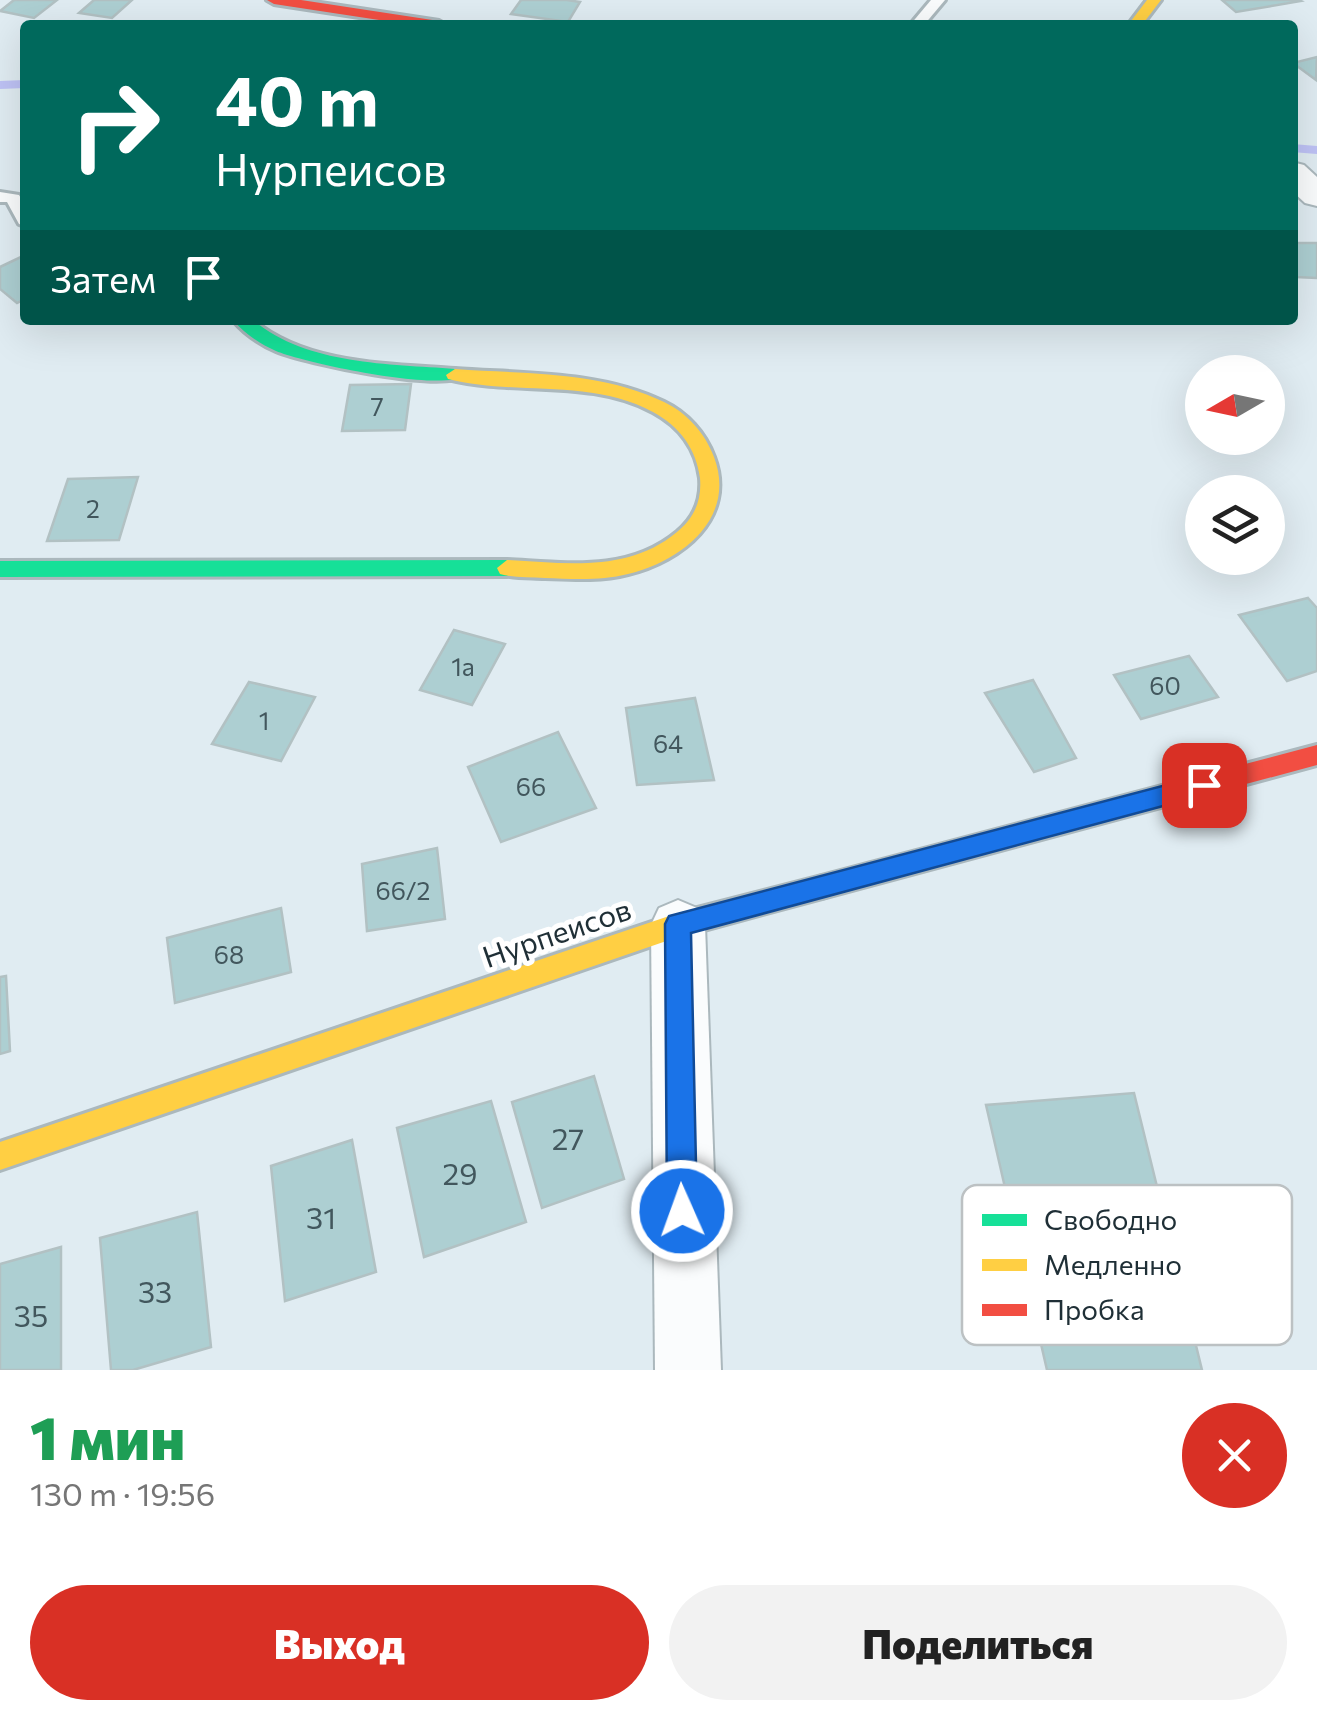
<!DOCTYPE html>
<html lang="ru">
<meta charset="utf-8">
<style>
body{margin:0;font-family:Commissioner,sans-serif;background:#f2f2f2;color:#222;height:100vh;display:flex;flex-direction:column;font-size:38px;white-space:nowrap}
*{box-sizing:border-box;margin:0}
p{font-size:32px;color:#767676}
.icon{flex:none;width:55px;height:55px;fill:none;stroke:currentColor;stroke-width:2;stroke-linecap:round;stroke-linejoin:round}
.map{position:relative;height:1370px;overflow:hidden}
.sheet{display:flex;flex-direction:column;background:#fff;flex:1}
.sheet>*{flex:none}
.banner{position:absolute;left:20px;top:20px;width:1278px;height:305px;border-radius:10px;box-shadow:0 10px 40px #0002;background:#00695c;color:#fff;overflow:hidden}
.needle{width:65px;rotate:261deg}
.fabs{position:absolute;left:1185px;top:355px;display:grid;gap:20px}
.fabs a{display:grid;place-items:center;width:100px;height:100px;border-radius:50%;background:#fff;box-shadow:0 10px 40px #0002;font-size:50px}
.pin{position:absolute;display:grid;place-items:center;width:85px;height:85px;color:#fff;margin:-42px;border-radius:20px;box-shadow:0 5px 15px #0006}
.me{position:absolute;width:110px;margin:-55px;rotate:358deg;stroke-linejoin:round;filter:drop-shadow(0 0 8px #0008)}
.turn{display:flex;align-items:center;gap:35px;height:210px;padding:0 30px;font-size:45px}
.turn .icon{width:130px;height:130px;stroke-width:2.5}
.turn b{display:block;font-size:70px;line-height:85px}
.then{display:flex;align-items:center;height:95px;padding:0 30px;background:#0003;gap:20px;font-size:38px}
.round{display:grid;place-items:center;flex:none;width:105px;height:105px;border-radius:52px;background:#f2f2f2}
.head{display:flex;align-items:center;justify-content:space-between;height:170px;padding:0 30px}
h1{font-size:60px;font-weight:800;line-height:75px;color:#1e9e55}
.button{display:flex;gap:20px;margin-top:auto;padding:20px 30px}
.button a{flex:1;height:115px;border-radius:60px;background:#d93025;color:#fff;font-size:40px;font-weight:800;line-height:115px;text-align:center}
.button a+a{background:#f2f2f2;color:#222}
.map>svg:first-child{display:block}
.lines{fill:none;stroke-linecap:round;stroke-linejoin:round}
.stream{stroke:#bec2f5;stroke-width:8}
.building{fill:#adcfd2;stroke:#b2c1c3;stroke-width:2.5}
.lane-casing{stroke:#abb8bd;stroke-width:6}
.street-casing{stroke:#abb8bd;stroke-width:4}
.fast-casing{stroke:#abb8bd;stroke-width:6}
.slow-casing{stroke:#abb8bd;stroke-width:6}
.jam-casing{stroke:#abb8bd;stroke-width:6}
.lane{fill:#fafcfd;fill-rule:evenodd}
.street{fill:#fafcfd;fill-rule:evenodd}
.fast{fill:#16e098;fill-rule:evenodd}
.slow{fill:#ffcf43;fill-rule:evenodd}
.jam{fill:#f24e42;fill-rule:evenodd}
.route{fill:#1a73e8;stroke:#114b97;stroke-width:2.5}
.labels{text-anchor:middle;stroke-width:10;stroke-linejoin:round;paint-order:stroke}
.number-label{font-size:25px;fill:#42575d}
.street-label{font-size:30px;fill:#1f2f36;stroke:#fff}
.near-number-label{font-size:30px;fill:#42575d}
.key{fill:#fff;stroke:#bcc1c3;stroke-width:2.5}
.key-label{font-size:28px;fill:#1f2f36}
</style>
<div class="map">
<svg width="1317" height="1370" viewBox="0 0 1317 1370">
<rect width="100%" height="100%" fill="#e0ecf2"/>
<g class="lines">
<g class="stream">
<path d="M0,85l25,-1"/>
<path d="M1292,148l25,2"/>
</g>
</g>
<g class="building">
<path d="M14,0h43l-23,18 -34,-7z"/>
<path d="M94,0h38l-20,18 -33,-5z"/>
<path d="M521,0h46l13,2 -12,20 -57,-8z"/>
<path d="M1222,0h77l2,1 -65,11z"/>
<path d="M1317,57l-1,23 -23,-17z"/>
<path d="M1292,243h25v35l-21,-1z"/>
<path d="M25,255v44l-8,4 -17,-14v-22z"/>
<path d="M411,384l-6,46 -63,1 8,-46z"/>
<path d="M138,477l-19,63 -72,1 21,-62z"/>
<path d="M1308,598l9,10v63l-30,10 -48,-66z"/>
<path d="M454,630l51,14 -33,61 -52,-15z"/>
<path d="M1189,656l29,41 -77,22 -27,-44z"/>
<path d="M1033,680l43,78 -42,14 -49,-79z"/>
<path d="M249,682l66,15 -34,64 -69,-17z"/>
<path d="M695,698l19,82 -77,5 -11,-77z"/>
<path d="M558,732l38,76 -95,34 -33,-75z"/>
<path d="M437,848l8,71 -78,12 -5,-67z"/>
<path d="M281,908l10,64 -116,31 -8,-65z"/>
<path d="M6,976l4,75 -10,3v-77z"/>
<path d="M594,1076l30,103 -82,29 -30,-106z"/>
<path d="M1134,1093l68,277h-155l-61,-265z"/>
<path d="M491,1101l35,121 -102,35 -27,-129z"/>
<path d="M352,1140l24,132 -91,29 -14,-135z"/>
<path d="M197,1212l14,135 -78,23h-22l-11,-132z"/>
<path d="M61,1247v123h-61v-106z"/>
</g>
<g class="lines">
<g class="lane-casing">
<g id="lane">
<path d="M931,0h14l-21,25h-14z"/>
<path d="M0,192l19,3 6,10v21l-6,-2 -12,-22h-7z"/>
</g>
</g>
<g class="street-casing">
<g id="street">
<path d="M1292,162l12,3 13,12v29l-12,-3 -13,-12z"/>
<path d="M678,900l19,8 8,17 16,445h-66l-4,-445 8,-17z"/>
</g>
</g>
<g class="fast-casing">
<g id="fast">
<path d="M233,320h20c53,45 136,44 202,49l9,6c-18,18 -160,-12 -188,-24 -16,-7 -31,-17 -43,-31z"/>
<path d="M507,560l10,8 -10,8 -507,1v-16z"/>
</g>
</g>
<g class="slow-casing">
<g id="slow">
<path d="M1147,0h14l-19,25h-14z"/>
<path d="M455,369c68,5 146,2 209,33 23,11 41,31 50,55 23,61 -32,104 -86,117 -27,7 -56,5 -83,4 -15,-1 -31,0 -45,-4l-3,-6 10,-8c59,3 121,13 170,-28 17,-14 25,-31 23,-54 -4,-30 -21,-52 -47,-66 -63,-34 -138,-16 -205,-33l-2,-4z"/>
<path d="M822,876l9,3 4,8 -4,8 -9,3 -144,39 -678,233v-28l678,-229z"/>
</g>
</g>
<g class="jam-casing">
<g id="jam">
<path d="M267,0h34l138,21 7,4h-34l-138,-21z"/>
<path d="M1317,745v20l-495,133 -9,-3 -4,-8 4,-8 9,-3z"/>
</g>
</g>
<use href="#lane" class="lane"/>
<use href="#street" class="street"/>
<use href="#fast" class="fast"/>
<use href="#slow" class="slow"/>
<use href="#jam" class="jam"/>
</g>
<path class="route" d="M1204,775l9,3 3,7 -3,7 -9,3 -513,138 6,278 -4,10 -11,5 -10,-5 -5,-10 -2,-287 4,-8z"/>
<g class="labels">
<g class="number-label">
<text x="377" y="416">7</text>
<text x="93" y="518">2</text>
<text x="463" y="676">1а</text>
<text x="1165" y="695">60</text>
<text x="264" y="730">1</text>
<text x="668" y="753">64</text>
<text x="531" y="796">66</text>
<text x="403" y="900">66/2</text>
<text x="229" y="964">68</text>
</g>
<g class="street-label">
<text transform="translate(557 934) rotate(-19)" y="10">Нурпеисов</text>
</g>
<g class="near-number-label">
<text x="568" y="1150">27</text>
<text x="460" y="1185">29</text>
<text x="321" y="1229">31</text>
<text x="155" y="1303">33</text>
<text x="31" y="1327">35</text>
</g>
</g>
<rect x="962" y="1185" width="330" height="160" rx="15" class="key"/>
<rect x="982" y="1214" width="45" height="12" fill="#16e098"/>
<rect x="982" y="1259" width="45" height="12" fill="#ffcf43"/>
<rect x="982" y="1304" width="45" height="12" fill="#f24e42"/>
<g class="key-label">
<text x="1044" y="1230">Свободно</text>
<text x="1044" y="1275">Медленно</text>
<text x="1044" y="1320">Пробка</text>
</g>
</svg>
<div class="fabs">
<a><svg class="needle" viewBox="-14 -14 28 28"><path d="M0-13l5 13h-10z" fill="#e53935"/><path d="M0 13l5-13h-10z" fill="#767676"/></svg></a>
<a><svg class="icon" aria-label="layers" viewBox="0 0 24 24"><path d="M12 4l9 5-9 5-9-5zM3 14l9 5 9-5"/></svg></a>
</div>
<div class="pin" style="left:1204px;top:785px;background:#d93025"><svg class="icon" aria-label="arrive" viewBox="0 0 24 24"><path d="M6 21V4h12l-3 4 3 4H6"/></svg></div>
<svg class="me" style="left:682px;top:1211px" viewBox="-20 -20 40 40"><circle r="17" fill="#1a73e8" stroke="#fff" stroke-width="3"/><path d="M0-11L8 9 0 5-8 9z" fill="#fff"/></svg>
<div class="banner">
<div class="turn"><svg class="icon" aria-label="right" viewBox="0 0 24 24"><path d="M7 20v-9h11M14 6l5 5-5 5"/></svg><div><b>40 m</b>Нурпеисов</div></div>
<div class="then">Затем<svg class="icon" aria-label="arrive" viewBox="0 0 24 24"><path d="M6 21V4h12l-3 4 3 4H6"/></svg></div>
</div>
</div>
<section class="sheet">
<div class="head"><div><h1>1 мин</h1><p>130 m · 19:56</p></div><a class="round" style="background:#d93025;color:#fff"><svg class="icon" aria-label="close" viewBox="0 0 24 24"><path d="M6 6l12 12M18 6L6 18"/></svg></a></div>
<div class="button"><a>Выход</a><a>Поделиться</a></div>
</section>
